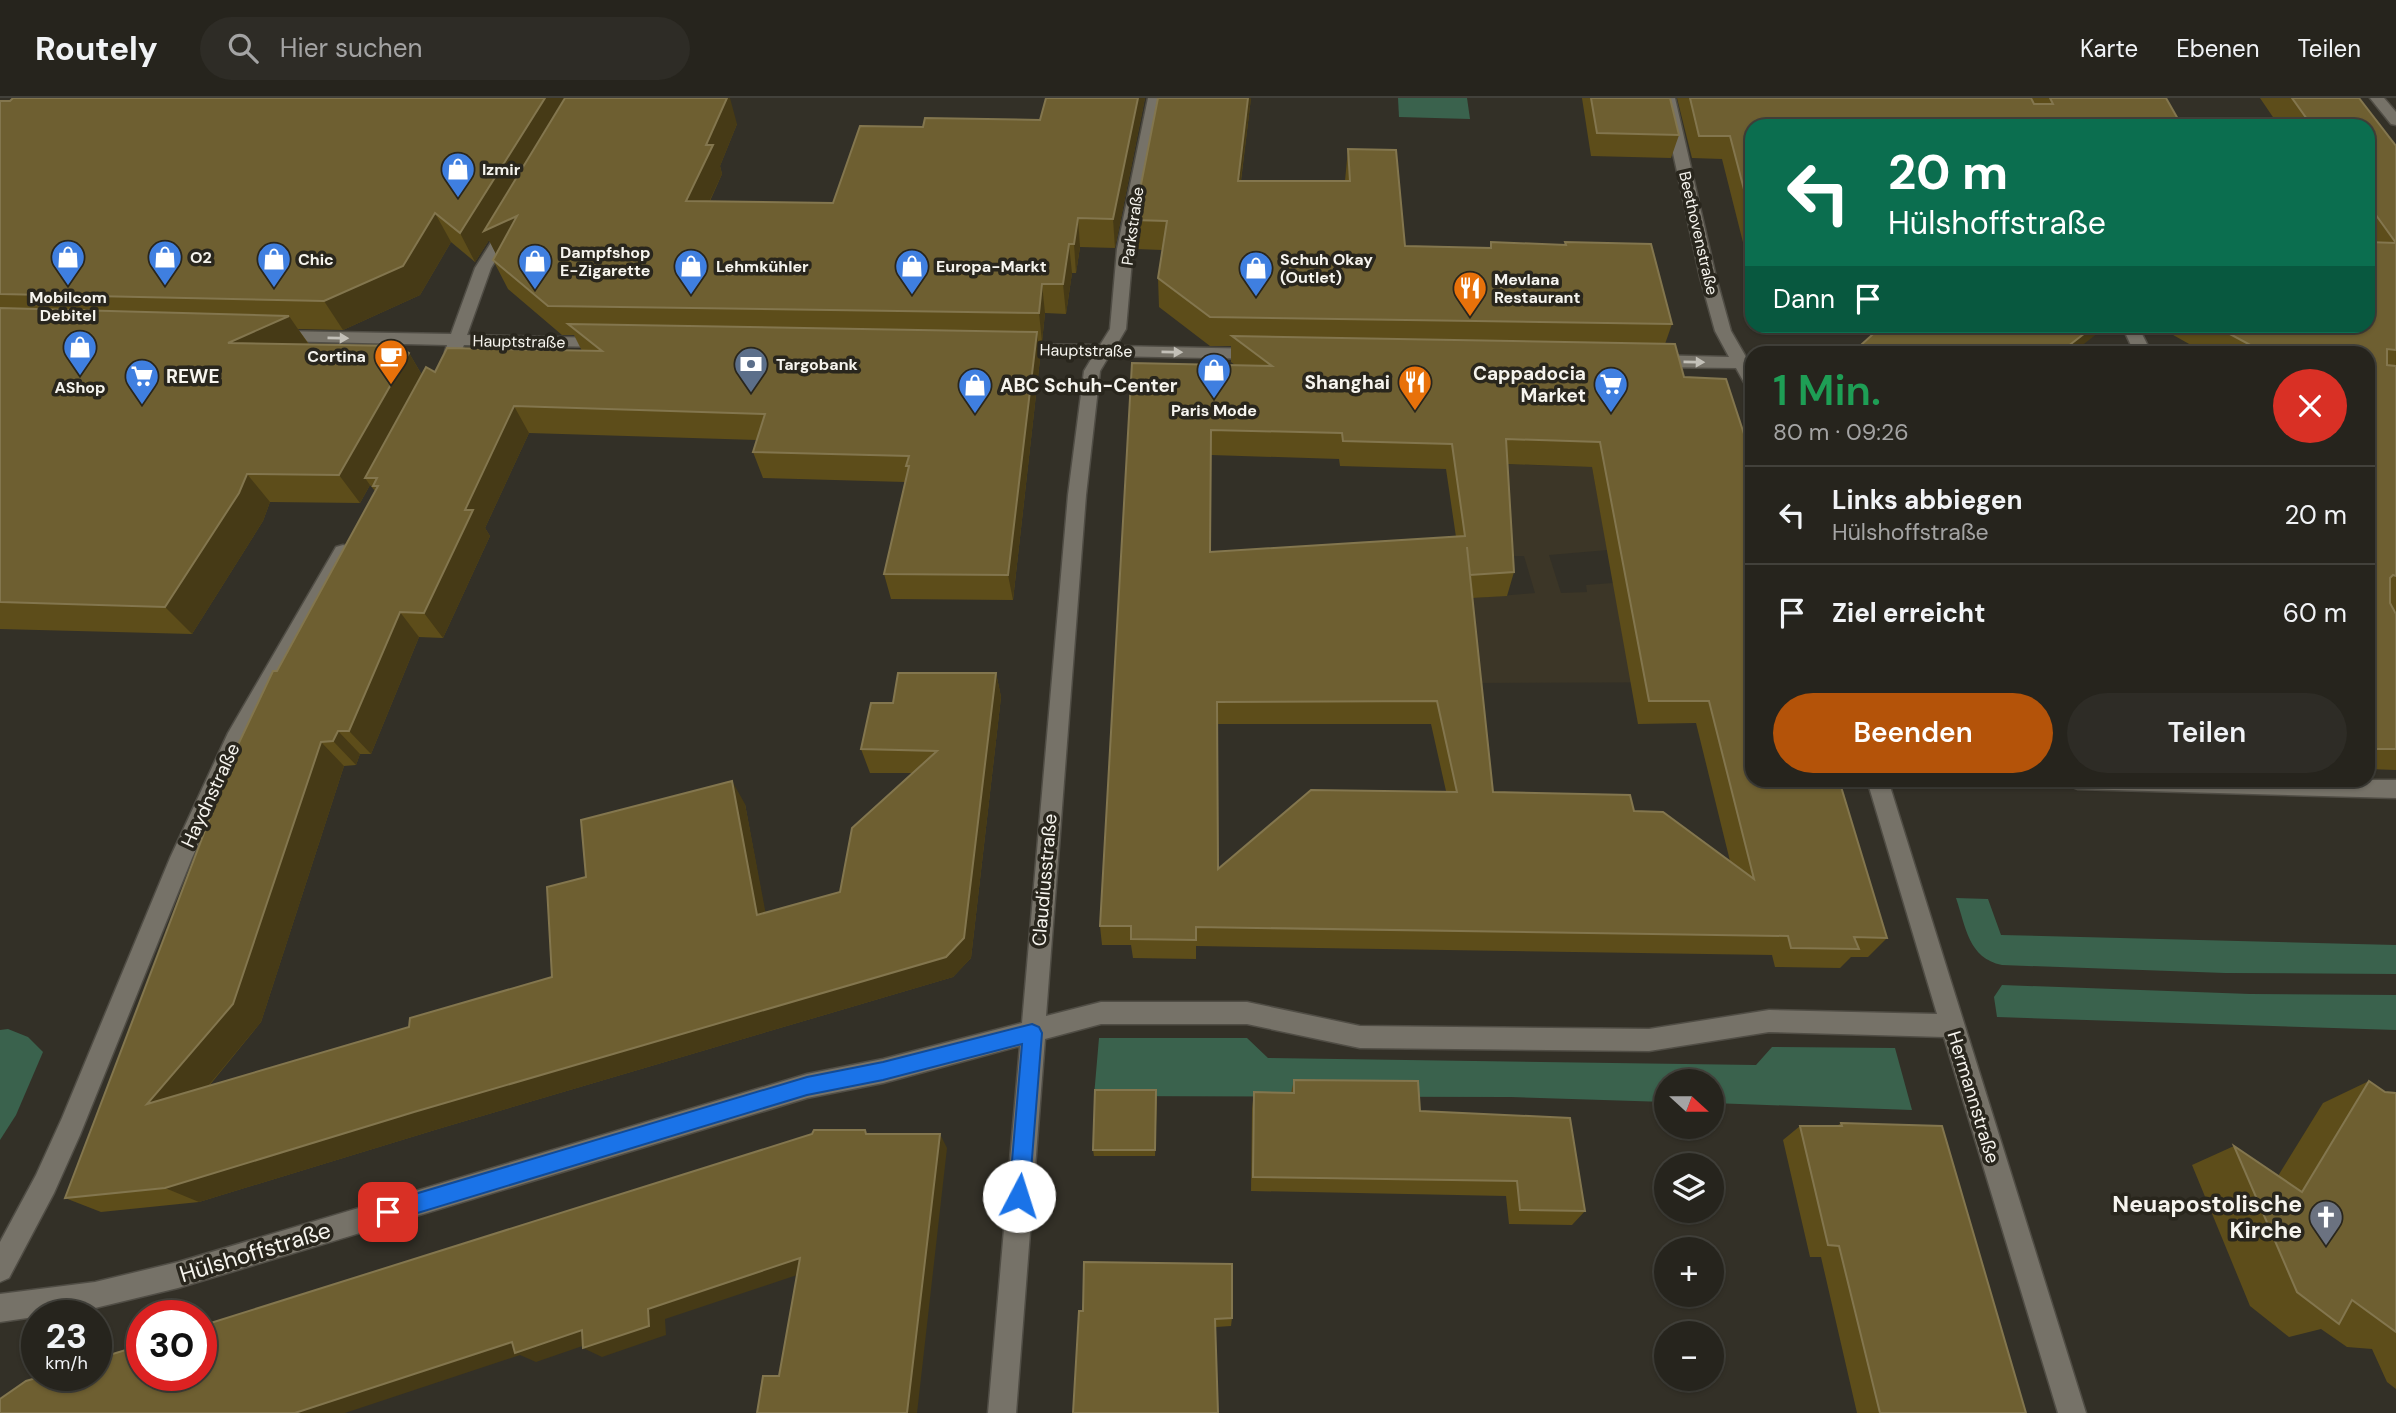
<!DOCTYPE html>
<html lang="de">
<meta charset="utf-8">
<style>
body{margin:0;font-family:"DM Sans",sans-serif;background:#2e2c26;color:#f1f3f6;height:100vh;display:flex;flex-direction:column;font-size:26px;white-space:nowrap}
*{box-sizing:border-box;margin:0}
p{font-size:23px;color:#a4a4a4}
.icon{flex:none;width:38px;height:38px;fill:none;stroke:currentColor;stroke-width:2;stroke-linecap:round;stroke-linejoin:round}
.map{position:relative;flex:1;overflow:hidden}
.panel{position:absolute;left:1745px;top:248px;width:630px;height:441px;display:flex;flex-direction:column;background:#26241d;border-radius:21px;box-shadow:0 2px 5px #0004,0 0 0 2px #42413b}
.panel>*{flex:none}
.banner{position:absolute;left:1745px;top:21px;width:630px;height:214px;border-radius:21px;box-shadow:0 2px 5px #0004,0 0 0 2px #42413b;background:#0b6e4f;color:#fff;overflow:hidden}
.needle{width:46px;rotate:111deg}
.buttons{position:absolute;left:1654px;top:971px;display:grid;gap:14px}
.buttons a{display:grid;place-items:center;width:70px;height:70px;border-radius:50%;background:#26241d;box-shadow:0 2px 5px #0004,0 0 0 2px #42413b;font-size:35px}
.speed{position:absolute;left:21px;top:1202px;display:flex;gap:14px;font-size:35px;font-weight:700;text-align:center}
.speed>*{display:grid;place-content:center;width:91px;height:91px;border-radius:50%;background:#26241d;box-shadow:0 2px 5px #0004,0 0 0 2px #42413b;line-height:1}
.speed small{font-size:18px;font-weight:400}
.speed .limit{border:10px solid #d22;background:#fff;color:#111}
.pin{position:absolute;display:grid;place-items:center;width:60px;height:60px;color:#fff;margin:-30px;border-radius:14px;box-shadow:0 4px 10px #0006}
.me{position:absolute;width:77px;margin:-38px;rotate:5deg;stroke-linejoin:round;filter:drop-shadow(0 0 5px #0008)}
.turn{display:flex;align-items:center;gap:24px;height:147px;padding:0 28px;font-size:32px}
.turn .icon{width:91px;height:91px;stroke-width:2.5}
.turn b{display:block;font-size:49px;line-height:60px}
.then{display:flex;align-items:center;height:66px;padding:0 28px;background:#0003;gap:14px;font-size:26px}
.round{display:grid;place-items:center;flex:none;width:74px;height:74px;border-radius:37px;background:#2e2c26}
.overview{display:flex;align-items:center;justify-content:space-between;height:119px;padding:0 28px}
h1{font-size:42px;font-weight:600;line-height:52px;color:#1e9e55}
.action{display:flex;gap:14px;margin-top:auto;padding:14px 28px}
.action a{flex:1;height:80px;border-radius:42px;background:#b45309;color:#fff;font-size:28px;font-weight:600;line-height:80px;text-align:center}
.action a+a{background:#2e2c26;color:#f1f3f6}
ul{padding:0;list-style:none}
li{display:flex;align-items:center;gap:21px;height:98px;padding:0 28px;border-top:2px solid #42413b}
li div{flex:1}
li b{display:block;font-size:26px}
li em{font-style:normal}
header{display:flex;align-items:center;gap:42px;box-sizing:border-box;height:98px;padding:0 35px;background:#26241d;border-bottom:2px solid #42413b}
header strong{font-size:33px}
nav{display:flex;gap:38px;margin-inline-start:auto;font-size:24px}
.search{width:490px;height:63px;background:#2e2c26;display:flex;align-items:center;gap:18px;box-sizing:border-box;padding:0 24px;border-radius:38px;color:#a4a4a4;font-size:26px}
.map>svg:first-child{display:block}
.built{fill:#3c3627}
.green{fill:#3a624d}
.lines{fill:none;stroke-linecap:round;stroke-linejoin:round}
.minor-casing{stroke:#504d45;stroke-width:3}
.minor{fill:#767268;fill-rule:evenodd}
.wall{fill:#5d4d1a;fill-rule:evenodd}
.shaded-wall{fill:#463a16}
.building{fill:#6e5f31;stroke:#83764e;stroke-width:2;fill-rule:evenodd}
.oneway{fill:#c3c0b8}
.route{fill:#1a73e8;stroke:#114b97;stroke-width:2}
.labels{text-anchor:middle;stroke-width:7;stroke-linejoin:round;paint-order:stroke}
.far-poi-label{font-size:16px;font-weight:bold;fill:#f6f4ee;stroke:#29261d;text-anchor:start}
.far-street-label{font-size:16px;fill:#f6f4ee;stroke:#29261d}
.poi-label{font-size:19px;font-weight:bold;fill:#f6f4ee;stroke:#29261d;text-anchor:end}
.street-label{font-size:19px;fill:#f6f4ee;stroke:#29261d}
.near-poi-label{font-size:23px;font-weight:bold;fill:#f6f4ee;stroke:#29261d;text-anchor:end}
.near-street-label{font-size:23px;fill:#f6f4ee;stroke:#29261d}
</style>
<header>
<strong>Routely</strong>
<div class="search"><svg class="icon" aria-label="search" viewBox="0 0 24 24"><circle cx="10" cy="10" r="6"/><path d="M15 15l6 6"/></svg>Hier suchen</div>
<nav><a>Karte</a><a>Ebenen</a><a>Teilen</a></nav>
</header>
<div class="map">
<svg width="2396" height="1315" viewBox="0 0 2396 1315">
<rect width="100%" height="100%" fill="#333027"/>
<path class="built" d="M1499,366l93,3 16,83 -59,5 12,38 26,-1 -1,-7 27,-2 139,99 -280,1 -9,-84 72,-6 -11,-37h-19z"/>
<g class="green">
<path d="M1398,0h69l3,21 -71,-2z"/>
<path d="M1956,800l32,1 13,36 395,10v29l-171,-1 -223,-8c-34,-7 -36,-38 -46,-67z"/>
<path d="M2002,887l248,9 146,1v35l-399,-13 -3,-20z"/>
<path d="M8,931l20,8 15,15 -27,63 -16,25v-110z"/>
<path d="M1099,940h148l21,20 488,7 16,-18 123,1 17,62 -200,-7v-21h-46v20l-155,-5 -417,-1z"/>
</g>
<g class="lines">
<g class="minor-casing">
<g id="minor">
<path d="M1148,0h14l-29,151 -7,80 -10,17 144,3 8,5 -8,5 -151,-3 -9,15 -14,124 -40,521 55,-14h146l113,24 289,3 120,-19 168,4 -70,-234h21l198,633h-28l-114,-376 -175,-5 -120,19 -289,-3 -113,-24h-146l-56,15 -29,374h-28l32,-367 -137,37 -76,15 -629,190 -83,20 -95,14v-28l95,-12 83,-20 629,-188 76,-15 139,-36 46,-528 16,-124 9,-15 -81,-2 -8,-5 8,-5 88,1 10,-16 7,-80z"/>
<path d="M1661,0h14l41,179 15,54 15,26h6v31l-6,-2 -10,-18 -84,-1 -8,-6 8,-6 77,2 -14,-26 -15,-54z"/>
<path d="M2370,0h14l12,14v13l-5,-1z"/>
<path d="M509,122l8,5 -26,43 -24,67 138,3 6,1 2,4 -2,4 -147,-2 -5,11 -6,1 -8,-5 2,-7 -170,-4 -8,-5 8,-5 174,3 24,-66 29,-46z"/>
<path d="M2122,228h16l14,28h-17z"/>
<path d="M343,447l7,2 2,5 -108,190 -52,116 -112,277 -26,58 -45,85 -9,4v-40l36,-67 26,-57 108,-260 58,-125 108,-186z"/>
<path d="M2068,682h328v18l-318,-9 -8,-3z"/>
</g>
</g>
<use href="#minor" class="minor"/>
</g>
<g class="wall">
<path d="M1046,0h99l-30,150 -35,-1 -4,26h-4l-6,41 -21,-1 -3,29h-4l2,17 -27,241 -122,-1 -7,-25 21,-92 -142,-4 -10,-26 4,-12 -228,-7 -44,95 5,8 -47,102 -24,-1 -48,117h-11l-4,11 -12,1 -83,256 -52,64 200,-59 143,-50 34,-100 159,-73 20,109 75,-21 72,-119h-42l-9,-24 32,-46 103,-30 5,24 -30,261 -18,19 -515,152 -239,73 -98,10 -36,-14 212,-527 98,-180 -5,-6 -10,18 -90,-1 -7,19 -71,113 -192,-5v-528l737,23 -17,42 2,8 -12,27 123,2 90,-76 117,-7zM489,142l7,14 -3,6 15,29 54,46h12l8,16 -160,24 -13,-22 -100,-9 -11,-15 45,1 77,-35 31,-53 24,20z"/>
<path d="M1251,0l-10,83h104l3,-32 57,97 85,2 1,-6 74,3v-3l107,82 -7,20 87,436 135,158 -19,19h-17l-11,11 -65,-1 -3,-12 -576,-9v13l-63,-1 -2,-13h-29l-2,-19 32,-563 104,3 -5,-4v-16h-21l-51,-39 -1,-29 4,-28 -26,-1 -2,-29zM1211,357l128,4 1,7 106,3 10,68 -246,15zM1507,366l85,3 46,257 58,-1 34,138 -96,-50 -141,-19 -21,-194 35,-2 7,-24zM1217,626h214l15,67 -228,78z"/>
<path d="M1582,0h88l9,37 -8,23 -80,-2z"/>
<path d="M1677,0h489l-414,28v152l-30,-119 -30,-1z"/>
<path d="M2260,0h99l37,48v624l-28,-1v-415h-161l-41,-23 -6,-5h208v-200h-89z"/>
<path d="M1768,228h339l-233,7 -105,-4z"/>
<path d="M1294,982l126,31 165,100 -13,14 -63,-1 -3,-28 -255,-5 1,-82 2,-17 37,1z"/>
<path d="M2369,983l16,11 11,1v296l-9,-7 -15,-33 -25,-2 -26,-18 -32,8 -39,-31 -58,-141 42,-19 44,30 45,-73z"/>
<path d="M1157,998l-2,60h-61l-1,-6z"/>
<path d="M1841,1025l185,290h-169l-36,-156h-11l-27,-117 17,-14h37z"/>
<path d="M1079,1213l153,7 -1,8 -15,1z"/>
</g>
<g class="shaded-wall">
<path d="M545,0h30l-76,162 -10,-20 -14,22 -15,-29z"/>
<path d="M727,0h3l7,26 -17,42 2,8 -26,56 -10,-29 20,-56z"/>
<path d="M1138,0h7l-30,150 -2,-29z"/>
<path d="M1248,0h3l-14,112 1,-29z"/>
<path d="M435,115l16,29 -31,53 -77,35 -19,-29z"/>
<path d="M1078,120l2,29 -4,26 -2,-29z"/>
<path d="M1069,146l3,29 -6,41 -3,-30z"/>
<path d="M1042,186l3,29 -3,29 -3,-29z"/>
<path d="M289,218l20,29 -81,-2z"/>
<path d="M2094,228h13l-36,28h-13z"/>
<path d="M1037,234l3,27 -27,241 -5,-25z"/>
<path d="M409,255l17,29 -61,96 5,7 -10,18 -21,-28z"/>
<path d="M514,308l15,27 -44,95 5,8 -47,102 -19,-25 41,-103z"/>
<path d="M247,376l23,28 -7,19 -71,113 -27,-27z"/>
<path d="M400,514l19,25 -48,117 -22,-23z"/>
<path d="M996,575l5,24 -30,261 -18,19 -515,152 -239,73 -34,-14 249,-76 532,-155z"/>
<path d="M338,633l22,23 -4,11 -23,-24z"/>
<path d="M321,644l23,24 -83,256 -81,98 -33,-16z"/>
<path d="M732,683l13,23 25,132 -13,-21z"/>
<path d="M940,1036l7,14 -30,265h-10z"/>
<path d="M800,1160l12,12 -147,49 1,16 -64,22 -19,-9 65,-39z"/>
<path d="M582,1232l18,10 -64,22 -16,-7 -175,58h-50l217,-71z"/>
</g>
<g class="building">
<path d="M13,0h532l-85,135 -25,-20 -32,53 -79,35 -324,-7v-193h10z"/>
<path d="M565,0h162l-21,47h7l-27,56 147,2 27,-77 63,1 2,-9 115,2 6,-22h92l-25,121 -35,-1 -4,26h-5l-6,40h-21l-3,29 -491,-7 -55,-46 24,-44 -33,15z"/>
<path d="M1158,0h90l-10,83h112l-2,-32 48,1 9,96 86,2v-6l75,3 -1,-3 86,2 21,80 -462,-7 -52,-39 9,-57 -33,-1z"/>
<path d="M1591,0h79l9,37 -82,-2z"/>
<path d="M1690,0h341l3,6h19l-3,-6h116l16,28h-430v94l-22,-84h-31z"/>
<path d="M2292,0h67l37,48v204l-9,-1v16l9,1v210l-3,-1 -3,3v25l6,11v135h-28v-395h-101l-52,-28h153v-84l28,1 -28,-39v-78h-56z"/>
<path d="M0,210l289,8 -61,27 170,3 11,7 -70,122 -92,-1 -8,19 -74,114 -165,-5z"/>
<path d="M568,226l469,8 -29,243 -124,-1 25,-108h-3l3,-10 -156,-4 12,-38 -251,-8 -49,104h8l-49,103 -24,-1 -51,119h-11l-5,10 -12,1 -88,262 -86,100 262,-77 1,-9 142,-41 -5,-90 39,-10 -5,-57 151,-39 25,134 83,-23 12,-64 85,-77 -76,-2 10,-46h22l5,-30h98l-32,265 -18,19 -532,155 -249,76 -100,10 171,-449 37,-78h4l101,-185h-5l4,-8h-12l61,-111 9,5 12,-24 155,3z"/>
<path d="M1882,228h212l-36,28h-207z"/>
<path d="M1232,238l443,8 9,33 42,2 18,55 8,29v317h87l48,158 -33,-1 5,12 -68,-1 -3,-12 -592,-9v13l-65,-1v-13h-31l32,-563 140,3zM1211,332l131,3 1,8 109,3 13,92 -255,16zM1506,341l94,3 49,259h60l45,178 -91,-67 -29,-1 -4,-16 -137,-3 -26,-245 3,28 44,-3zM1437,603l20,91 -146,-2 -93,79 -1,-167z"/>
<path d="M1294,982l124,1 2,30 150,7 15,93 -65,-1 -3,-29 -264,-4 1,-85 40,1z"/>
<path d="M2369,983l16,11 11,1v239l-44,-32 -13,24 -42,-32 -63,-146 68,46z"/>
<path d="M1095,992h61l-1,60h-62z"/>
<path d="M1841,1025l101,3 84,287h-146l-41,-167 -11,-1 -28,-119h42z"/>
<path d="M814,1032h51l1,4h74l-33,279h-150l6,-37h16l21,-118 -152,51 1,17 -66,22 -1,-18 -67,23 -3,-11 -217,71h-295v-14l26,-18 17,-5h53v-17l46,-14v31h59v-50l611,-192z"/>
<path d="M1084,1164l148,2v54l-17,1 3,94h-145l6,-102h4z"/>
</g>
<defs><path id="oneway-solid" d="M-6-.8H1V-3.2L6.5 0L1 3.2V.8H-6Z" transform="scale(1.75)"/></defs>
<g class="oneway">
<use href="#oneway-solid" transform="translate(338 240) rotate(1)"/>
<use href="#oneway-solid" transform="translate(1172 254) rotate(1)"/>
<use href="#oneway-solid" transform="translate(1694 264) rotate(1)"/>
</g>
<path class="route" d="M1032,926l7,3 3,6 -13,163 -3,7 -7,2 -7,-2 -3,-7 13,-152 -139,36 -76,15 -419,127 -7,-3 -3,-7 3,-7 7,-3 419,-125 76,-15z"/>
<defs>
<g id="shop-pin" transform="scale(1.75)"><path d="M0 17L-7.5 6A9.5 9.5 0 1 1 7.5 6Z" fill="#3f7fe0" stroke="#29261d"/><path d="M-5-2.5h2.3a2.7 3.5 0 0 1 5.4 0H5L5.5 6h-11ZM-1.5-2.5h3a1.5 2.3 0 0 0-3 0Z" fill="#fff"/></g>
<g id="restaurant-pin" transform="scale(1.75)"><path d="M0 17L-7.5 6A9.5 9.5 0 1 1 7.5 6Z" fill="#e8710a" stroke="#29261d"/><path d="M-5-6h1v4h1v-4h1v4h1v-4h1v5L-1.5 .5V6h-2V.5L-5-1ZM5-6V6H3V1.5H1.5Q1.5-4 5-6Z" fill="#fff"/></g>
<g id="cafe-pin" transform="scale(1.75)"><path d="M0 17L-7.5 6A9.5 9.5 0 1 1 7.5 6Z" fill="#e8710a" stroke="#29261d"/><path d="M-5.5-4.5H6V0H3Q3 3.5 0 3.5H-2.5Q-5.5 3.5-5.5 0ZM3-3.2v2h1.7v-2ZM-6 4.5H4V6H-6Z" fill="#fff"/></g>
<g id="bank-pin" transform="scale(1.75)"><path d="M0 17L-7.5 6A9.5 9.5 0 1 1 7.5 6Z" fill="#5c6f8a" stroke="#29261d"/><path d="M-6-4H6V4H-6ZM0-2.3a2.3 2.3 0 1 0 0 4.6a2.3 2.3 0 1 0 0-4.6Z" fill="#fff"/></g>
<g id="supermarket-pin" transform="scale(1.75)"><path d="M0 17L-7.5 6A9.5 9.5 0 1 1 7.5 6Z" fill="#3f7fe0" stroke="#29261d"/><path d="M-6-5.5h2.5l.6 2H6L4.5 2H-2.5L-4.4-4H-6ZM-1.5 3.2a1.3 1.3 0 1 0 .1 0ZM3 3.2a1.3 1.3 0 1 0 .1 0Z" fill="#fff"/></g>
<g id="church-pin" transform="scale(1.75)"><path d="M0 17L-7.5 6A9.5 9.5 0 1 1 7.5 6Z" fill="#6b7280" stroke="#29261d"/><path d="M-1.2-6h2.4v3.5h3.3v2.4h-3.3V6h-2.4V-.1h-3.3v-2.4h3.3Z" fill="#fff"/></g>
</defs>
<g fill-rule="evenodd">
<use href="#shop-pin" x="458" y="71"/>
<use href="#shop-pin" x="68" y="159"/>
<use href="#shop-pin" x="165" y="159"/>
<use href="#shop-pin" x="274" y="161"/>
<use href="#shop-pin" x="535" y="163"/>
<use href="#shop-pin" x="691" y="168"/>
<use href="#shop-pin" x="912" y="168"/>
<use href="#shop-pin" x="1256" y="170"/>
<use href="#restaurant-pin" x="1470" y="190"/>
<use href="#shop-pin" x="80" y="249"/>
<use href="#cafe-pin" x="391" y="258"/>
<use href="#bank-pin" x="751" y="266"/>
<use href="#shop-pin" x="1214" y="272"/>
<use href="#supermarket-pin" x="142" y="278"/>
<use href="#restaurant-pin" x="1415" y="284"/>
<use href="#supermarket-pin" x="1611" y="286"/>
<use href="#shop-pin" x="975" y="287"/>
<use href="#church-pin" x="2326" y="1119"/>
</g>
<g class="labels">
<g class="far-poi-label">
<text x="482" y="77">Izmir</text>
<text x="560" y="160">Dampfshop<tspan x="560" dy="18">E-Zigarette</tspan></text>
<text x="190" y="165">O2</text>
<text x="298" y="167">Chic</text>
<text x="1280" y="167">Schuh Okay<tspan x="1280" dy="18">(Outlet)</tspan></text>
<text x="716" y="174">Lehmkühler</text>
<text x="936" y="174">Europa-Markt</text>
<text x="1494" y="187">Mevlana<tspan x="1494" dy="18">Restaurant</tspan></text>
<text x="68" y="205" text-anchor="middle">Mobilcom<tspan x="68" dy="18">Debitel</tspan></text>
<text x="366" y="264" text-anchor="end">Cortina</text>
<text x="776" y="272">Targobank</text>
<text x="80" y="295" text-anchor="middle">AShop</text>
<text x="1214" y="318" text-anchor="middle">Paris Mode</text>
</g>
<g class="far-street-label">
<text transform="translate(1132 128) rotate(-82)" y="6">Parkstraße</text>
<text transform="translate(1699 135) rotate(77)" y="6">Beethovenstraße</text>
<text transform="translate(519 243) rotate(1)" y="6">Hauptstraße</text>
<text transform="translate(1086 252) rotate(1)" y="6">Hauptstraße</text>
</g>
<g class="poi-label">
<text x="1586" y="282">Cappadocia<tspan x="1586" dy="22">Market</tspan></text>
<text x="166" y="285" text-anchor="start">REWE</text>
<text x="1390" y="291">Shanghai</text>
<text x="1000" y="294" text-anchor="start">ABC Schuh-Center</text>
</g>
<g class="street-label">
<text transform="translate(210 697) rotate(-65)" y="7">Haydnstraße</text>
<text transform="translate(1044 782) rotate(-85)" y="7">Claudiusstraße</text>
<text transform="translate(1974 999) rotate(73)" y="7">Hermannstraße</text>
</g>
<g class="near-poi-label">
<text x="2302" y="1114">Neuapostolische<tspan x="2302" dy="26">Kirche</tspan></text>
</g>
<g class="near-street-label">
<text transform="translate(255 1154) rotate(-17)" y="8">Hülshoffstraße</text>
</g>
</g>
</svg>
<div class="buttons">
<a><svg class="needle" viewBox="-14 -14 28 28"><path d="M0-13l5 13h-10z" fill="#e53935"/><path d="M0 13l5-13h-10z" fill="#a4a4a4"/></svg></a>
<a><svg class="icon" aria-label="layers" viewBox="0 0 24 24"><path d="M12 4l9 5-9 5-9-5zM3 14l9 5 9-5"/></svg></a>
<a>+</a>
<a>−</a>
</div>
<div class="speed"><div>23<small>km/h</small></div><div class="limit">30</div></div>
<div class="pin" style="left:388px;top:1114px;background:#d93025"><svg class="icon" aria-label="arrive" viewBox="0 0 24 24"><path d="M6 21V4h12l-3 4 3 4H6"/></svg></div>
<svg class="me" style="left:1019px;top:1098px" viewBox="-20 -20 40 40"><circle r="19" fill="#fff"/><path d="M0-13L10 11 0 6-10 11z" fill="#1a73e8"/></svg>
<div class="banner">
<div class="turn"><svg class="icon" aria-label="left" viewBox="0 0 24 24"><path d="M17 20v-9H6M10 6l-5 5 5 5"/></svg><div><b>20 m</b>Hülshoffstraße</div></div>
<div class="then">Dann<svg class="icon" aria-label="arrive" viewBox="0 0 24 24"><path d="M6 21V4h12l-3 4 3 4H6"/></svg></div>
</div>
<section class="panel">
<div class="overview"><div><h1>1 Min.</h1><p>80 m · 09:26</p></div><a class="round" style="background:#d93025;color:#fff"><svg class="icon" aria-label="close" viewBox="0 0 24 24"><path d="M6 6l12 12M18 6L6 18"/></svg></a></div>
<ul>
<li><svg class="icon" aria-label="left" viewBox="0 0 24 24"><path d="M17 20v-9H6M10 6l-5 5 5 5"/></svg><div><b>Links abbiegen</b><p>Hülshoffstraße</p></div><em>20 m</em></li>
<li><svg class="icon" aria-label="arrive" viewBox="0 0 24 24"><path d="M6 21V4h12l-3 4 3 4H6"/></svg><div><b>Ziel erreicht</b></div><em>60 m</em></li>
</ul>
<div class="action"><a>Beenden</a><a>Teilen</a></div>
</section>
</div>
